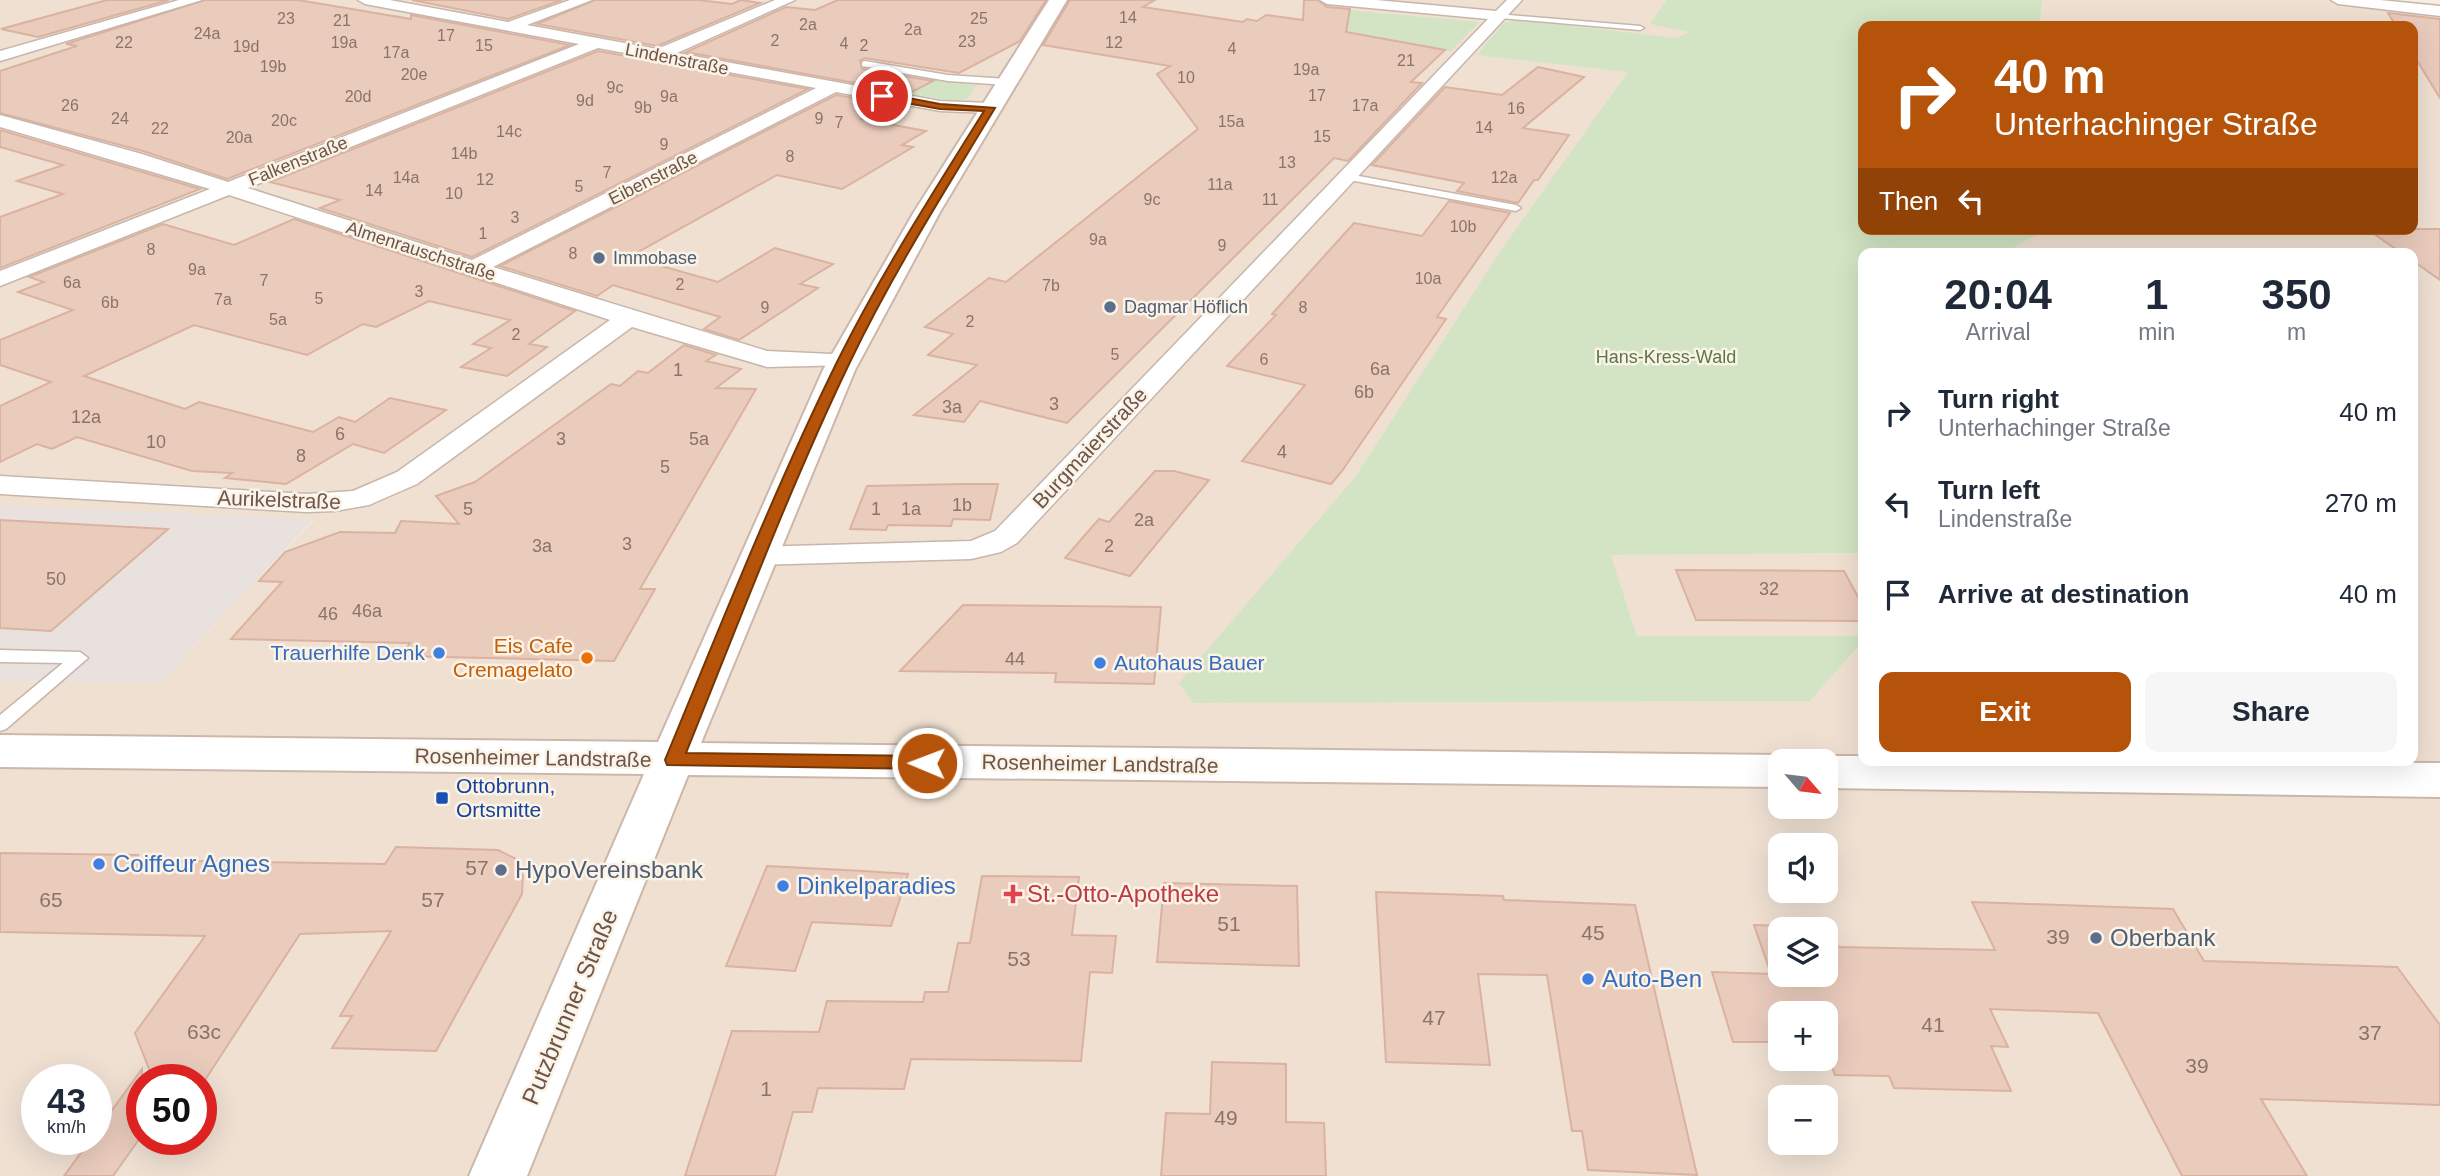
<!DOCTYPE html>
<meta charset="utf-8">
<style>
body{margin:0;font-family:Arial,sans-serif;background:#f6f6f7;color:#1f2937;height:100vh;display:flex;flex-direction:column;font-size:26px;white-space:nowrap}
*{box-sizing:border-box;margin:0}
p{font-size:23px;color:#747a83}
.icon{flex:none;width:38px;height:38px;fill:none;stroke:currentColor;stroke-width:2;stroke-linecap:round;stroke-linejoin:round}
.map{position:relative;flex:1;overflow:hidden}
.details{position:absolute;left:1858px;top:248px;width:560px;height:518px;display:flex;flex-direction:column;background:#fff;border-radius:14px;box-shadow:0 7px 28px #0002}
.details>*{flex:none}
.banner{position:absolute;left:1858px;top:21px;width:560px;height:214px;border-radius:14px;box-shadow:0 7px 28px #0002;background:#b45309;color:#fff;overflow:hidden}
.needle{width:46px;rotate:118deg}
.fabs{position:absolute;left:1768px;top:749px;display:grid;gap:14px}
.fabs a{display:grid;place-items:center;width:70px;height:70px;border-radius:14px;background:#fff;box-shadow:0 7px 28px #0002;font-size:35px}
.speed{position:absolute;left:21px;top:1064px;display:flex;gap:14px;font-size:35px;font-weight:700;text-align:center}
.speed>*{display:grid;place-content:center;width:91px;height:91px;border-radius:50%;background:#fff;box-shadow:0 7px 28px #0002;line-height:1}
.speed small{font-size:18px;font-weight:400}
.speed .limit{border:10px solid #d22;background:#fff;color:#111}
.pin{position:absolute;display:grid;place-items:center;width:60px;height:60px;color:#fff;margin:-30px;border:4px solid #fff;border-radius:50%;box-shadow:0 2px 7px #0007}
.me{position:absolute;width:77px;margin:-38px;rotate:271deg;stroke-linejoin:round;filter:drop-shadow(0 0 5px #0008)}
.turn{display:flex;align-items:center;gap:24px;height:147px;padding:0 21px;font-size:32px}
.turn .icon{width:91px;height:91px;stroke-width:2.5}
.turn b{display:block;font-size:49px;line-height:60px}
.then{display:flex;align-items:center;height:66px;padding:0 21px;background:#0003;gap:14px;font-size:26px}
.eta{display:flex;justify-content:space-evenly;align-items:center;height:119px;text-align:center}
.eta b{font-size:42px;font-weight:700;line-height:49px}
.cta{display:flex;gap:14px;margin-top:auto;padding:14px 21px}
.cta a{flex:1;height:80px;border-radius:14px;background:#b45309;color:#fff;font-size:28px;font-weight:700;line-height:80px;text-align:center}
.cta a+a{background:#f6f6f7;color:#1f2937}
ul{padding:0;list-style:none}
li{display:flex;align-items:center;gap:21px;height:91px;padding:0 21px}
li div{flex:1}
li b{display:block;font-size:26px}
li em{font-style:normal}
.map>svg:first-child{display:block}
.residential{fill:#efe0d2;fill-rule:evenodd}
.industrial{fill:#e8e1dd}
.green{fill:#d2e4c3}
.building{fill:#eaccbd;stroke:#dbb2a0;stroke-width:2;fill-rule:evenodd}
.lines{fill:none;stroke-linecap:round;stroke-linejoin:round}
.service-casing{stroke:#c7b6ab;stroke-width:3}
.minor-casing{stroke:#c7b6ab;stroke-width:3}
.secondary-casing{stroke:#ccb7ab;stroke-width:4}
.service{fill:#fff;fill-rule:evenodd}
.minor{fill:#fff;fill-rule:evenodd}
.secondary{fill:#fff;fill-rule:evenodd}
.route{fill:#b45309;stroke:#753606;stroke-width:2}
.service-dot{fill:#5c6f8a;stroke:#fcf3e7;stroke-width:2.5}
.shop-dot{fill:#3f7fe0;stroke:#fcf3e7;stroke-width:2.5}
.food-dot{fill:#e8710a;stroke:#fcf3e7;stroke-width:2.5}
.transit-dot{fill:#1a4fb4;stroke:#fcf3e7;stroke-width:2.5}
.health-dot{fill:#e0444e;stroke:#fcf3e7;stroke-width:2.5}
.labels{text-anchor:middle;stroke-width:5;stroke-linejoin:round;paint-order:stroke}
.far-number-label{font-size:16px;fill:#8c7368}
.far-street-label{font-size:18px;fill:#6d554c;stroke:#fcf3e7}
.far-service-label{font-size:18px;fill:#4e5e75;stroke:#fcf3e7;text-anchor:start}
.far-park-label{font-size:18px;fill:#597749;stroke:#fcf3e7}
.number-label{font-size:18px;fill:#8c7368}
.street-label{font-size:21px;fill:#6d554c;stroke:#fcf3e7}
.food-label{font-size:21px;fill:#c56008;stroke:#fcf3e7;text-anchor:end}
.shop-label{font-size:21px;fill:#366cbe;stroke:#fcf3e7;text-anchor:end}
.transit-label{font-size:21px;fill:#164399;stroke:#fcf3e7;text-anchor:start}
.near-number-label{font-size:21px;fill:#8c7368}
.near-shop-label{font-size:24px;fill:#366cbe;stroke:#fcf3e7;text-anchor:start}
.near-service-label{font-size:24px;fill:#4e5e75;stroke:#fcf3e7;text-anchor:start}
.near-health-label{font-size:24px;fill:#be3a42;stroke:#fcf3e7;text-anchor:start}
.near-street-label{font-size:24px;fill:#6d554c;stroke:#fcf3e7}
</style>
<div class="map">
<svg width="2440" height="1176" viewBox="0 0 2440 1176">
<rect width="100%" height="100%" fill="#f8eee2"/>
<g class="residential">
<path d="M0,0h1838l-209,72 -126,175 -148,230 -175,206 13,20 617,-2 54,-61v121h549v-507h-399l1,-7 32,-18h366v-203h-373l2,-26h350l48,5v1171h-2440v-495l159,2 155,-163 -314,-15zM1780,761h45v46h-45zM1780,845h45v46h-45zM1780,929h45v46h-45zM1780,1013h45v46h-45zM37,1080h59v59h-59zM142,1080h59v59h-59zM1780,1097h45v46h-45z"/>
<path d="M1864,553v83h-227l-26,-81z"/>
</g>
<path class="industrial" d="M0,505l177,8 137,6 -155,164 -159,-2z"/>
<g class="green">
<path d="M1667,0h375l-2,26h-176v203h183l-32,18 -1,7h-150v299l-253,2 26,81h227v4l-54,61 -617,2 -14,-20 176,-206 148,-230 125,-175 -151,-17 27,-32 15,-3 157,18 14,-6 -40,-8z"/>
<path d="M1334,9l145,13 -28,29 -153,-13z"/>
<path d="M713,39l113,23 150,23 -9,14 -15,2 -264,-48z"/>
</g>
<g class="building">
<path d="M107,0h62l-131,37 -37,-8z"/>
<path d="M205,0h93l113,19v-4l159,30 -343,134 -84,-28 -143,-38v-42l77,-25 -11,-2z"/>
<path d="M412,0h150l-54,19z"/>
<path d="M595,0h103l34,4 9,-4 19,3 -103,43 -120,-22z"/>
<path d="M838,0h208l-26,41 -61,32 -94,-15 -5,2 2,9 71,12 -23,12 -224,-41 100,-45 29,3z"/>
<path d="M1070,0h85l-12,7 100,15 4,-3 10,2 9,-6 37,5 1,-20h14l9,7 23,2 -4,23 99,18 -34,32 11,1 -74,78 -14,-3 -267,265 -87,-22 -16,21 -50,-7 63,-50 -49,-10 25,-21 -28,-7 64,-49 17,4 192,-153 -41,-55 13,-8 -127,-21z"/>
<path d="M2388,13l52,6v79l-27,-44v-28h-17z"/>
<path d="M598,51l210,38 -336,168 -152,-49 20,-8 -70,-18z"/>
<path d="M1538,67l46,10 -61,51 46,7 -31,45h-4l-16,23 -61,-12 7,-8 -92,-18 73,-78 57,8z"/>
<path d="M836,95l53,9 -28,15 65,12 -24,14 11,2 -71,42 -65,-14 -148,82 89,25 57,-34 58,16 -33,20 18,4 -79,52 -35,-11 16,-12 -107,-32 -16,11 -97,-30z"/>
<path d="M0,130l200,59 -200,79v-51l63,-23 -46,-13 46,-16 -63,-18z"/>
<path d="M1449,201l61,12 -73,104 9,2 -104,152 -11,13 -89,-23 63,-76 -78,-19 49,-51 -4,-1 82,-91 68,13z"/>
<path d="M294,219l281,92 -46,33 18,3 -40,29 -46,-9 30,-19 -18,-4 37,-24 -81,-19 -53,26 -13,-3 -56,31 -113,-30 -110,51 101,33 14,-7 114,30 26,-15 16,5 35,-24 56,12 -62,43 -31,-9 -67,40 -61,-6 7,-5 -40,-2 -115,-34 -25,12 -15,-5 -37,18v-56l51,-24 -51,-17v-25l73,-30 -55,-18 26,-10 -15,-5 134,-53 71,21z"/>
<path d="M2367,229h73v51l-27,-19v-7h-10z"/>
<path d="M684,345l32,10 -10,6 35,8 -25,19 40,1 -116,200h15l-41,72 -213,-5 9,-13 -179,-4 51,-57 -23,-1 26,-29 55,-20 55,1 6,-12 58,3 -23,-28 39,-14 136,-98 9,2 18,-15 10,2z"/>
<path d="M1155,471h19l35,9 -79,96 -65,-18 34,-39 10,3z"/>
<path d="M963,484h35l-8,36 -37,-1 -2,7 -63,-1 -2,5 -36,-1 17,-43z"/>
<path d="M0,520l168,9 -117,102 -51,-3z"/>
<path d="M1676,570l168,1 20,37v13l-168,-1z"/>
<path d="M963,605l198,2 -7,77 -99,-2 1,-9 -156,-2z"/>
<path d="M396,847l102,3 18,9 7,17 -1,18 -86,157 -104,-3 20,-32h-12l51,-85 -91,3 -95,146 -52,-1 -18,-46 70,-97 -205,-4v-79l138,2 -4,5 251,4z"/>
<path d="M767,866l96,5 45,3 -17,52 -79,-4 -17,49 -69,-5z"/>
<path d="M982,876l97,1 -7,58 44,1 -4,37 -22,-1 -9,89 -170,-2 -7,30 -86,-1 -6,24h-19l-18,64h-90l47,-145 87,1 8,-31 96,1 2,-10h23l10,-49h12z"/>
<path d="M1164,883l133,3 2,80 -142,-4z"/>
<path d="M1376,892l127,4 1,4 131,5 62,270 -109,-5 -6,-39h-10l-25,-156 -69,-1 12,91 -104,-3z"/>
<path d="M1972,902l201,7 31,52 193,6 43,58v80l-179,-6 46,77h-125l-84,-163 -108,-4 18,38 -17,-1 20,45 -117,-3 -5,-12 -54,-1 -10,-26v-36h-45v29h-47l-21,-70 59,2 -17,-49 76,2 8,20 157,3zM1780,929h45v46h-45z"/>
<path d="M1212,1062l74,2v58l38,1 2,53h-165l5,-63 44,1z"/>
<path d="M142,1069v66l-29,41h-49l27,-37h5v-7z"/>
</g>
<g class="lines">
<g class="service-casing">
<g id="service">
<path d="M1497,14l143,12 4,2 -4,2 -140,-12z"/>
<path d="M865,61l83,14 59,4 4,3 -4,3 -59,-4 -86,-15v-4z"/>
<path d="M1348,174l168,31 5,3 -5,3 -172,-32v-4z"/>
<path d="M0,650l80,2 8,6 -82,71 -6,2v-16l63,-52 -63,-1z"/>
</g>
</g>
<g class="minor-casing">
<g id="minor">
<path d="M179,0h23l-202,61v-10z"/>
<path d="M358,0h32l118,22 62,-22h22l-65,25 130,24 118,-49h20l-118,53 263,48 50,2 9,5 -9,5 -50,-2 -104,-19 -343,175 274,84 86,4 4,5 -4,5 -86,2 -135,-40 -215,157 -48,21 -34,6 -28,1 -307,-18v-18l307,18 46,-3 44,-19 213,-152 -381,-125 -229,91v-15l210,-82 -210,-62v-12l142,39 86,28 351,-138 -214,-40zM598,48l218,40 -344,172 -224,-72z"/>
<path d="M1320,0h56l120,11 11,-11h15l-505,543 -16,9 -30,7 -214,6 -11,-2 -4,-7 4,-7 11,-2 214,-6 24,-10 493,-512 -161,-15z"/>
<path d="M2331,0h49l60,6v10l-102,-12z"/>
</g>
</g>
<g class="secondary-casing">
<g id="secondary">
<path d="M1049,0h18l-127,212 -85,158 -154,373 1079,12 17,6h-17v26l-1092,-12 -161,401h-58l175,-402 -644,-7v-32l658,7 165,-372 91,-158z"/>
<path d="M1825,756h39v5l576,2v34l-615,-9v-27h-16z"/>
</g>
</g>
<use href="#service" class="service"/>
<use href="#minor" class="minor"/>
<use href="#secondary" class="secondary"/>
</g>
<path class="route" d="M882,93l58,11 55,4c-50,83 -103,166 -145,254 -61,127 -111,260 -164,391l241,3 9,7 -9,6 -260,-4 -2,-5c55,-133 108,-268 172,-398 43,-87 96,-169 147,-251l-44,-2 -62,-11z"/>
<g class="service-dot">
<circle cx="599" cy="258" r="7"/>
<circle cx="1110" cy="307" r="7"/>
<circle cx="501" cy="870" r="7"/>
<circle cx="2096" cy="938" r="7"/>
</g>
<g class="shop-dot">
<circle cx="439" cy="653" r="7"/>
<circle cx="1100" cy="663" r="7"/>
<circle cx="99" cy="864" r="7"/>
<circle cx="783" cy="886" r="7"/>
<circle cx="1588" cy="979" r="7"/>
</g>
<circle class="food-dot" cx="587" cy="658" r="7"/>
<rect class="transit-dot" x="435" y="791" width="14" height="14" rx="3.5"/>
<path class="health-dot" d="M1009.5 883.5h7v7h7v7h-7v7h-7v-7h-7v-7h7z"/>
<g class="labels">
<g class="far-number-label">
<text x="1128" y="23">14</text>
<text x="286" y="24">23</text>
<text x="979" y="24">25</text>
<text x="342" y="26">21</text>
<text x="808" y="30">2a</text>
<text x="913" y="35">2a</text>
<text x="207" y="39">24a</text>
<text x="446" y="41">17</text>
<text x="775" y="46">2</text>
<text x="967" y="47">23</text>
<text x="124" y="48">22</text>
<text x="344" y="48">19a</text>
<text x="1114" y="48">12</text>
<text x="844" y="49">4</text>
<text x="484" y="51">15</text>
<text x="864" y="51">2</text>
<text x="246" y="52">19d</text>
<text x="1232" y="54">4</text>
<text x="396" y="58">17a</text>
<text x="1406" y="66">21</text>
<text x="273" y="72">19b</text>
<text x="1306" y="75">19a</text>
<text x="414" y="80">20e</text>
<text x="1186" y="83">10</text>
<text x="615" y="93">9c</text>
<text x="1317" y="101">17</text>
<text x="358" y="102">20d</text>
<text x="669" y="102">9a</text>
<text x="585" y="106">9d</text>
<text x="70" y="111">26</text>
<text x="1365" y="111">17a</text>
<text x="643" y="113">9b</text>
<text x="1516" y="114">16</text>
<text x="120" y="124">24</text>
<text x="819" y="124">9</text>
<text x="284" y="126">20c</text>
<text x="1231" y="127">15a</text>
<text x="839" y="128">7</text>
<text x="1484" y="133">14</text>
<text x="160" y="134">22</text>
<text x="509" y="137">14c</text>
<text x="1322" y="142">15</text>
<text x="239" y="143">20a</text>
<text x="664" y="150">9</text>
<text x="464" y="159">14b</text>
<text x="790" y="162">8</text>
<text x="1287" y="168">13</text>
<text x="607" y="178">7</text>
<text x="406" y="183">14a</text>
<text x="1504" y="183">12a</text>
<text x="485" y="185">12</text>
<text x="1220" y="190">11a</text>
<text x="579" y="192">5</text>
<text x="374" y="196">14</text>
<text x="454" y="199">10</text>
<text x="1152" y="205">9c</text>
<text x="1270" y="205">11</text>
<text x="515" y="223">3</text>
<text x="1463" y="232">10b</text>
<text x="483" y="239">1</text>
<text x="1098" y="245">9a</text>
<text x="1222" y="251">9</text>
<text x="151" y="255">8</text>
<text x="573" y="259">8</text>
<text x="197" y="275">9a</text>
<text x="1428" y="284">10a</text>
<text x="264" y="286">7</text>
<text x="72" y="288">6a</text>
<text x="680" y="290">2</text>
<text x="1051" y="291">7b</text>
<text x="419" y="297">3</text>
<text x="319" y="304">5</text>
<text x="223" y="305">7a</text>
<text x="110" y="308">6b</text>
<text x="765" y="313">9</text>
<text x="1303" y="313">8</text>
<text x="278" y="325">5a</text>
<text x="970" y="327">2</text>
<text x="516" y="340">2</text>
<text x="1115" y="360">5</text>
<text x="1264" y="365">6</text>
</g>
<g class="far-street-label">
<text transform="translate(677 59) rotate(11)" y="6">Lindenstraße</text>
<text transform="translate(298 161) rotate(-22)" y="6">Falkenstraße</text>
<text transform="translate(653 178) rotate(-27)" y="6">Eibenstraße</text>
<text transform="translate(421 251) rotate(18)" y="6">Almenrauschstraße</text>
</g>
<g class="far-service-label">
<text x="613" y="264">Immobase</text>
<text x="1124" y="313">Dagmar Höflich</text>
</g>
<g class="far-park-label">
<text x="1666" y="363">Hans-Kress-Wald</text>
</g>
<g class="number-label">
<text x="1380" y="375">6a</text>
<text x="678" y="376">1</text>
<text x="1364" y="398">6b</text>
<text x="1054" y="410">3</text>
<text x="952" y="413">3a</text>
<text x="86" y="423">12a</text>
<text x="340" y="440">6</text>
<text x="561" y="445">3</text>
<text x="699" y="445">5a</text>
<text x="156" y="448">10</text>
<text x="1282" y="458">4</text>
<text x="301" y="462">8</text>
<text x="665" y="473">5</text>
<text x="962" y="511">1b</text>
<text x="468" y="515">5</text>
<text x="876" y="515">1</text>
<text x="911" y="515">1a</text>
<text x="1144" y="526">2a</text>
<text x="627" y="550">3</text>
<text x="542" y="552">3a</text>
<text x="1109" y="552">2</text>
<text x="56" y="585">50</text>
<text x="1769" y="595">32</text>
<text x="367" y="617">46a</text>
<text x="328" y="620">46</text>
<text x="1015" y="665">44</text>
</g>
<g class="street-label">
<text transform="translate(1090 448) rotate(-47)" y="7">Burgmaierstraße</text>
<text transform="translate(279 500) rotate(2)" y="7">Aurikelstraße</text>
<text transform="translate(533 758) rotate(1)" y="7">Rosenheimer Landstraße</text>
<text transform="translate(1100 764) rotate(1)" y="7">Rosenheimer Landstraße</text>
</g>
<g class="food-label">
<text x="573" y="653">Eis Cafe<tspan x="573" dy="24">Cremagelato</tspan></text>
</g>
<g class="shop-label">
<text x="425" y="660">Trauerhilfe Denk</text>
<text x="1114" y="670" text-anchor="start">Autohaus Bauer</text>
</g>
<g class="transit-label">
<text x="456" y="793">Ottobrunn,<tspan x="456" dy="24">Ortsmitte</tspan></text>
</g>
<g class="near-number-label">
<text x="477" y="875">57</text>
<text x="51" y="907">65</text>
<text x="433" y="907">57</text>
<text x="1229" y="931">51</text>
<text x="1593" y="940">45</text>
<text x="2058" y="944">39</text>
<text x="1019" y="966">53</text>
<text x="1434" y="1025">47</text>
<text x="1933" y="1032">41</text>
<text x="204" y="1039">63c</text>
<text x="2370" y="1040">37</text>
<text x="2197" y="1073">39</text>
<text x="766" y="1096">1</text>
<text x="1226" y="1125">49</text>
</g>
<g class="near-shop-label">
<text x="113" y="872">Coiffeur Agnes</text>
<text x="797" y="894">Dinkelparadies</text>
<text x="1602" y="987">Auto-Ben</text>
</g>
<g class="near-service-label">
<text x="515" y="878">HypoVereinsbank</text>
<text x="2110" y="946">Oberbank</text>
</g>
<g class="near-health-label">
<text x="1027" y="902">St.-Otto-Apotheke</text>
</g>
<g class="near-street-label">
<text transform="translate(570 1007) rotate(-67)" y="8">Putzbrunner Straße</text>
</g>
</g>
</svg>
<div class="fabs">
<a><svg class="needle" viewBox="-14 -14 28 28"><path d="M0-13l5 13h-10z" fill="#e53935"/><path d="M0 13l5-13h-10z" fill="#747a83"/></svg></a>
<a><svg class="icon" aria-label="sound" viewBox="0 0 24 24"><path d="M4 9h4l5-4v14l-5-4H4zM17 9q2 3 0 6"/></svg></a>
<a><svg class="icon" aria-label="layers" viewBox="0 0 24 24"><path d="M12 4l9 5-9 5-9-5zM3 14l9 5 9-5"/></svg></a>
<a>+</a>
<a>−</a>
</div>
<div class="speed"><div>43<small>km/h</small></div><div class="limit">50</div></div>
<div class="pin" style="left:882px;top:96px;background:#d93025"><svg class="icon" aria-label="arrive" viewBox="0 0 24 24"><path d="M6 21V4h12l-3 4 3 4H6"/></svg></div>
<svg class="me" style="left:927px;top:763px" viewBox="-20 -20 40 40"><circle r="17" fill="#b45309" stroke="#fff" stroke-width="3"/><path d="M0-11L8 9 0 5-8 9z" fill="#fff"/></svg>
<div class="banner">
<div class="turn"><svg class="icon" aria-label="right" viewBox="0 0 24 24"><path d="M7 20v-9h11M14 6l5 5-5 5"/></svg><div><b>40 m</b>Unterhachinger Straße</div></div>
<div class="then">Then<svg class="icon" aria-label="left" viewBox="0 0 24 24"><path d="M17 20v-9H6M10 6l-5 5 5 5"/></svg></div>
</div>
<section class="details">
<div class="eta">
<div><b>20:04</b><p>Arrival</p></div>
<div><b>1</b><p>min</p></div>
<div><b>350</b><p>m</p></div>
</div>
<ul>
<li><svg class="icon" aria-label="right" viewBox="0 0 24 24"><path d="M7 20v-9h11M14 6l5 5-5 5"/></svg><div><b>Turn right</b><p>Unterhachinger Straße</p></div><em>40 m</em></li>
<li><svg class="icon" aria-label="left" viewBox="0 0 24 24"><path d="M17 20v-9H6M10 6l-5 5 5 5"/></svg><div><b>Turn left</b><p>Lindenstraße</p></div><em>270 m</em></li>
<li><svg class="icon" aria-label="arrive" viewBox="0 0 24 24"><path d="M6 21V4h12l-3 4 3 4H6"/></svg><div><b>Arrive at destination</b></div><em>40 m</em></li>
</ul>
<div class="cta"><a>Exit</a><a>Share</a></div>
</section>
</div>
